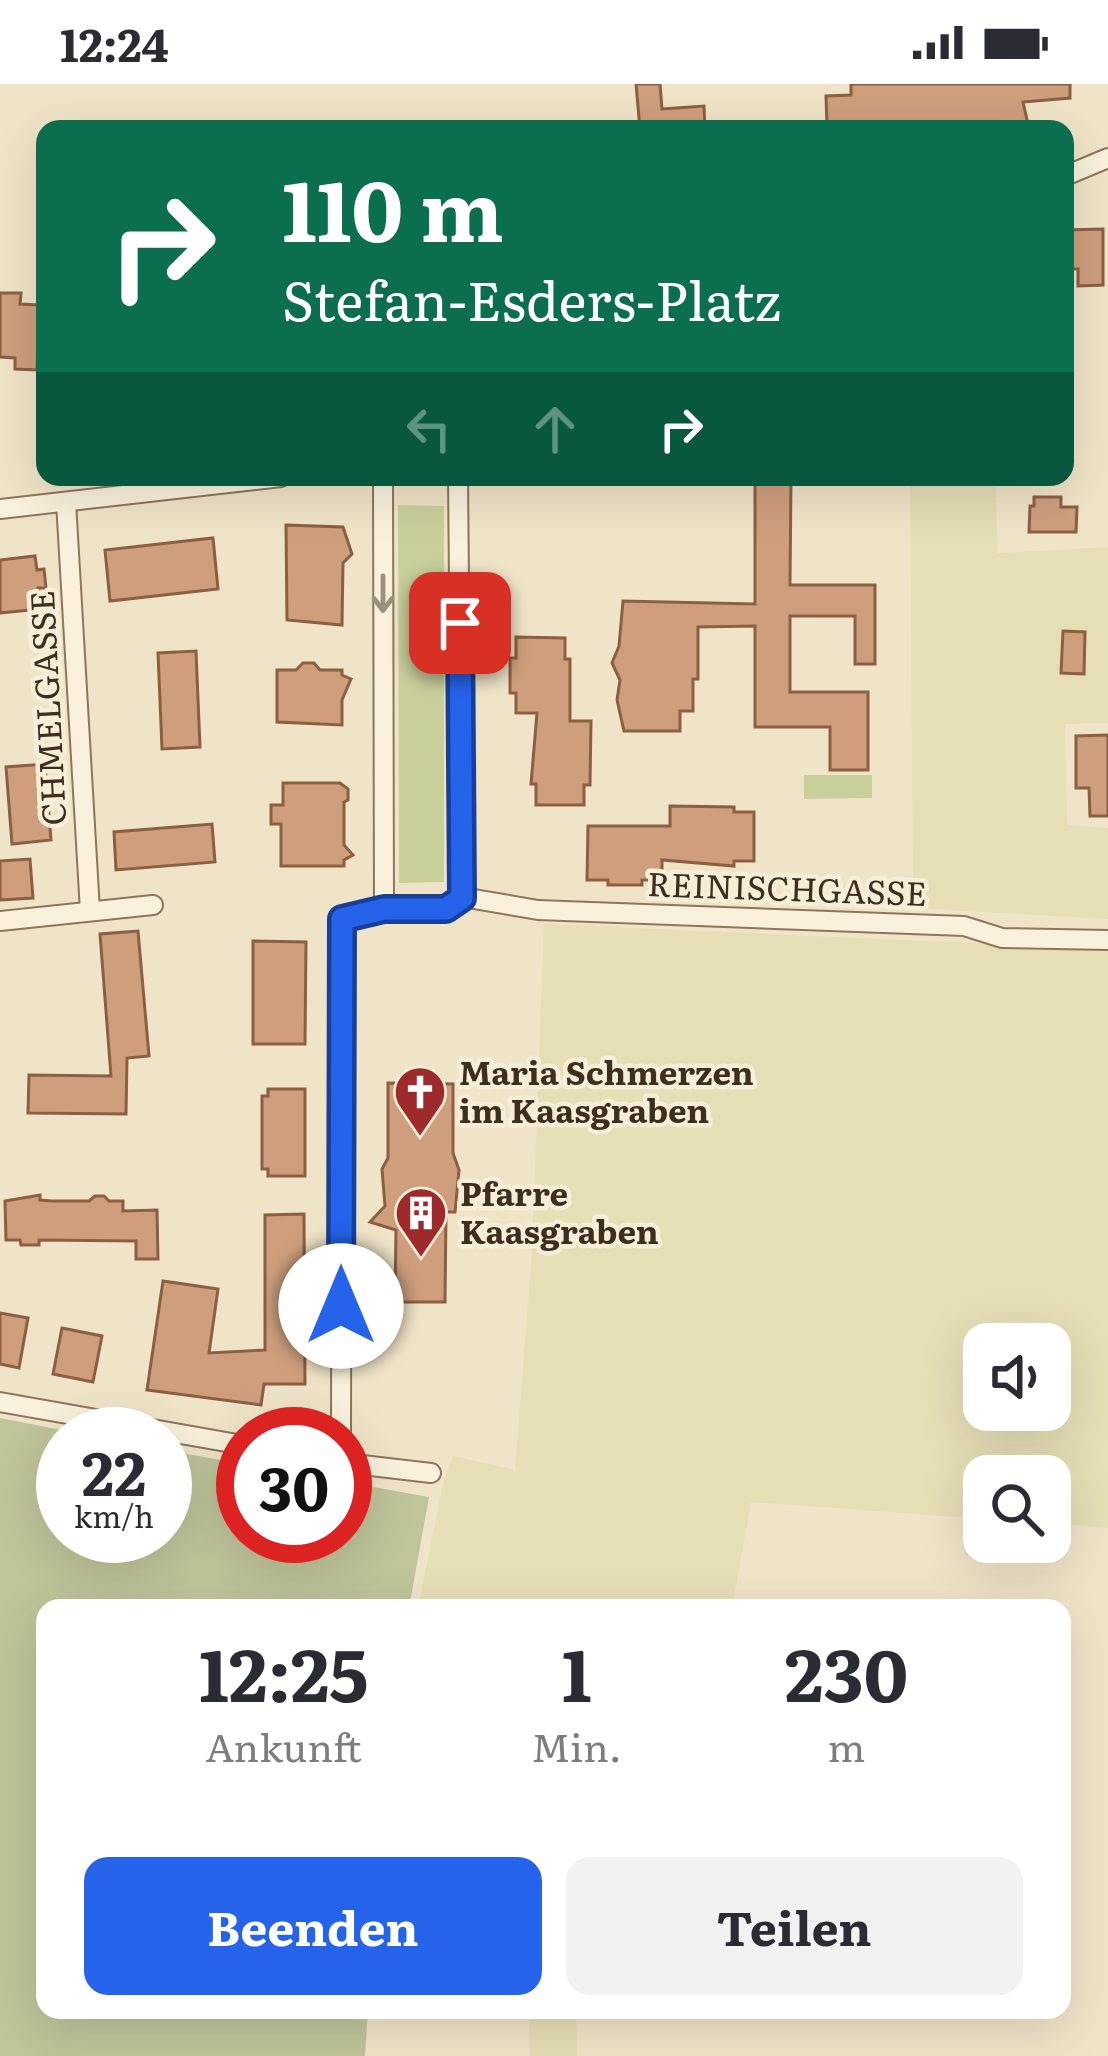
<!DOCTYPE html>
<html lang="de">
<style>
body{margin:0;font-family:Literata,serif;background:#f2f2f3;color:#2b2b33;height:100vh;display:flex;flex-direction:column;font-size:45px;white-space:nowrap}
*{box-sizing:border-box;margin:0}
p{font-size:39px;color:#7c7c81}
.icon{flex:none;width:66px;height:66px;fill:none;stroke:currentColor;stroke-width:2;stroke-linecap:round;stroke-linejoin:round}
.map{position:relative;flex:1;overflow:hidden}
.side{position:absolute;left:36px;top:1515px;width:1035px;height:420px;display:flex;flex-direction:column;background:#fff;border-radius:24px;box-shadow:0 12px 48px #0002}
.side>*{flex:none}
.top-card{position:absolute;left:36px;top:36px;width:1038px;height:366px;border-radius:24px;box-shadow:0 12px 48px #0002;background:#0b6e4f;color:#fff;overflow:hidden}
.buttons{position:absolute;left:963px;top:1239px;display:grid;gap:24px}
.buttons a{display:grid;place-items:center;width:108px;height:108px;border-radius:24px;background:#fff;box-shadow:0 12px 48px #0002;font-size:60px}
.speed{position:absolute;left:36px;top:1323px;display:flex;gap:24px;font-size:60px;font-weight:700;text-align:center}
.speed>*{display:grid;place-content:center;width:156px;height:156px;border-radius:50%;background:#fff;box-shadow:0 12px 48px #0002;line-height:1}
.speed small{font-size:30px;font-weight:400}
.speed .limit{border:18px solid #d22;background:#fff;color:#111}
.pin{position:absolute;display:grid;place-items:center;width:102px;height:102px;color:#fff;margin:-51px;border-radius:24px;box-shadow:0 6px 18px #0006}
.me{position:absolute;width:132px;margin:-66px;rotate:0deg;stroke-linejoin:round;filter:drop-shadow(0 0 9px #0008)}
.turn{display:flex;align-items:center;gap:42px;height:252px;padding:0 48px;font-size:54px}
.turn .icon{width:156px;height:156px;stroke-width:2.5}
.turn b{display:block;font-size:84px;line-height:102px}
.lanes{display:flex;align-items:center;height:114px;padding:0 48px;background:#0003;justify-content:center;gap:60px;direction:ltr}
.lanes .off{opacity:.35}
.eta{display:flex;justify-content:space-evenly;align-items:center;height:204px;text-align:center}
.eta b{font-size:72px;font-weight:700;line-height:84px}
.action{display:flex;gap:24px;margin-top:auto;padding:24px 48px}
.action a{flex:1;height:138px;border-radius:24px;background:#2563eb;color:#fff;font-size:48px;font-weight:700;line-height:138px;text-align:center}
.action a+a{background:#f2f2f3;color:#2b2b33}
.status{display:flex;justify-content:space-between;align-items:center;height:84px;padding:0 60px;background:#fff;direction:ltr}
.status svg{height:33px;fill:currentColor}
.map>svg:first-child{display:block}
.farmland{fill:#e6deb5;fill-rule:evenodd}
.green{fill:#c9cf9b}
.cemetery{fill:#bfc49a}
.building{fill:#cf9f7d;stroke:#8d5f41;stroke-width:3}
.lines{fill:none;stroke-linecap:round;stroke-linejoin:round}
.street-casing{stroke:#8d765c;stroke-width:22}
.street{stroke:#faf1dc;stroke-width:18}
.oneway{stroke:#9c907e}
.route-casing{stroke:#184099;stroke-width:30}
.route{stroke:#2563eb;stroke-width:21}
.labels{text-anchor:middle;stroke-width:9;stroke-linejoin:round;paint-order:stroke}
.street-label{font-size:33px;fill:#3d2e20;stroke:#f7eed8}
.poi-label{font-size:33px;font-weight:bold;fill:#3d2e20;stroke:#f7eed8;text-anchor:start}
</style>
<div class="status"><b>12:24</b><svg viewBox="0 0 49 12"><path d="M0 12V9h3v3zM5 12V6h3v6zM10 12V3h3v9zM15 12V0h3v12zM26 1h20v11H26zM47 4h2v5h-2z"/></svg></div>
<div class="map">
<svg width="1108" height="1972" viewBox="0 0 1108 1972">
<rect width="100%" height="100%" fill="#f0e4c8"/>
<g class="farmland">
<path d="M910,393h85l3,76 110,-6v176l-43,1 2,101 41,3v91l-195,-11z"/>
<path d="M544,840l564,25v579l-58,-5v-47h-66v43l-233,-17 -19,106h-314l25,-124 10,-28 62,14 17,-219zM984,1260h66v66h-66z"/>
<path d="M529,1926h47l1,46h-47z"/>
</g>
<g class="green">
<path d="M398,421l46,1v376l-45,1z"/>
<path d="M804,691h68v23l-68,1z"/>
</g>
<path class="cemetery" d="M0,1334l82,16h-19v102h102v-86l78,14v72h102v-54l84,15 -20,111h-364v402h323l-3,46h-365z"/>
<g class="building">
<path d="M636,0h24l2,25 42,-3 1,23h-65z"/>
<path d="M851,0h219v14l-47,4 6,27 -202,-3 -1,-30 25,-1z"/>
<path d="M1103,145v56l-25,1v-17h-13v-39z"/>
<path d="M0,209h21l-1,11 19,1 -2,65 -22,-1v-11l-15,-1z"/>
<path d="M755,393h36l-1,108h85v79h-20v-48h-65v76h78v78h-38v-43h-75v-101l-57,1v52h-5v32h-13v20h-56l-7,-31 3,-20 -8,-17 7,-17 4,-45 132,3z"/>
<path d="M1034,413h27v10h16l-1,25h-47l1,-26h4z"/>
<path d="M286,441l57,2 9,27 -9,9 -1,62 -55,-5z"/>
<path d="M213,454l5,51 -108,12 -5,-51z"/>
<path d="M35,472l2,14 7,-1 2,19h-8l3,21 -41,4v-53z"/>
<path d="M1063,547l22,1 -1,42 -23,-1z"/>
<path d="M516,553l49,1v21h5v62h21l-1,64h-6v20h-48v-21h-5l6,-71h-21v-20h-6v-35h6z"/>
<path d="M196,567l4,96 -38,2 -4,-96z"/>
<path d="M303,579h11l6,7h22v5l9,4 -9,21v25l-65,-3v-52h19z"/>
<path d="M1108,651v81h-18l-1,-28h-13v-52z"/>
<path d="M45,680l6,76 -39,4 -6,-77z"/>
<path d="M283,699h57l8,6v11l-4,2v43l9,10 -9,5v6h-63v-42h-10v-19h12z"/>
<path d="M670,722l64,1v5h20v49h-20v5l-72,-6v20h-20v5h-34v-5h-21l1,-54h82z"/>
<path d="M212,740l3,38 -99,8 -2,-38z"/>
<path d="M30,775l3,39 -33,2v-39z"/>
<path d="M138,847l11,125 -22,2 -1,56 -98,-1 1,-38 82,1 -11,-142z"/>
<path d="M253,857l53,1 -1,102h-52z"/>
<path d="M388,999l65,1v69l6,17 -4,42h-9l-1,90h-50l1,-72 -26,-8 15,-16 -3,-37 6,-11z"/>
<path d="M268,1005h37v87h-37v-7h-6v-73h6z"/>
<path d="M40,1111v5l12,1h37l6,-5h9l5,5h14v10l34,-1 1,49h-22v-18l-97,-1v5h-18l-1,-5h-14l-1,-39z"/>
<path d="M304,1130l1,170h-41l-3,21 -114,-15 16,-109 55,8 -9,64 56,-3v-135z"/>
<path d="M367,1206h20v20h-21z"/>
<path d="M0,1229l28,5 -9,50 -19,-4z"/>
<path d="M62,1244l40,8 -9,46 -40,-8z"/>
</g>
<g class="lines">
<g class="street-casing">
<g id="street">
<path d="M1065,92l43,-18"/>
<path d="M383,393l1,432"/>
<path d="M458,393l4,420"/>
<path d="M66,418l24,409"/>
<path d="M0,425l281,-32"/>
<path d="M462,813l76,13 426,16 38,12 106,2"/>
<path d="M0,837l153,-16"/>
<path d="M0,1318l243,43"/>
<path d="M341,1350l1,-515 42,-10h62l16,-12"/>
<path d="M345,1379l86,10"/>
</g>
</g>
<use href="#street" class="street"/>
</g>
<defs><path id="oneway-shaft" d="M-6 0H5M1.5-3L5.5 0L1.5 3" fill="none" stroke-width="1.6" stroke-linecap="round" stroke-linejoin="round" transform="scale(3)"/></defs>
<use class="oneway" href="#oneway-shaft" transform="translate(383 510) rotate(90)"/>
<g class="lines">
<g class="route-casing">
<path id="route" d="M341,1222l1,-387 42,-10h62l16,-11 -2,-275"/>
</g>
<use href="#route" class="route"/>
</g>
<defs>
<g id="church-pin" transform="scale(2.7)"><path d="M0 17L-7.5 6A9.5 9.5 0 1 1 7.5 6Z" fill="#9e2a2b" stroke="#f7eed8"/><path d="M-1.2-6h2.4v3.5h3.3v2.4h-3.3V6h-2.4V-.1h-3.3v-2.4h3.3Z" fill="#fff"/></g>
<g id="building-pin" transform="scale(2.7)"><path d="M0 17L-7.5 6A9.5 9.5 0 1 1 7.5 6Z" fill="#9e2a2b" stroke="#f7eed8"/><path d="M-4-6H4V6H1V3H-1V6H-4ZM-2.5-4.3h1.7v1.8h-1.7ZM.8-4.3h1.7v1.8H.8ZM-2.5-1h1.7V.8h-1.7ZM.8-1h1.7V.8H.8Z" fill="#fff"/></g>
</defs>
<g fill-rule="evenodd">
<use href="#church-pin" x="420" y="1008"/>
<use href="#building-pin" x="421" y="1129"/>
</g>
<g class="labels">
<g class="street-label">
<text transform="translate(48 624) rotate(-93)" y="12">CHMELGASSE</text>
<text transform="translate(787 805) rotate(2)" y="12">REINISCHGASSE</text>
</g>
<g class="poi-label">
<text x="459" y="1001">Maria Schmerzen<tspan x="459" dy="38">im Kaasgraben</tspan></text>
<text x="460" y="1122">Pfarre<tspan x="460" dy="38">Kaasgraben</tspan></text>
</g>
</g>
</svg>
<div class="buttons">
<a><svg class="icon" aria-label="sound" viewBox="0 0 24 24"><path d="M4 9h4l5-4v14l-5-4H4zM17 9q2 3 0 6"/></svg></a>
<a><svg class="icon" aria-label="search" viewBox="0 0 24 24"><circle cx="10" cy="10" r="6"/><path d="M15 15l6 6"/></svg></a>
</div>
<div class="speed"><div>22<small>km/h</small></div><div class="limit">30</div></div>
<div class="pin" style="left:460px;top:539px;background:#d93025"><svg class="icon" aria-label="arrive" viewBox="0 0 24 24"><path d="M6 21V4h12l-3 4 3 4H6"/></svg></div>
<svg class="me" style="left:341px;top:1222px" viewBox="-20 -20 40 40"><circle r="19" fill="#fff"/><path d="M0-13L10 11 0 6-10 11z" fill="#2563eb"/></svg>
<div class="top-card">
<div class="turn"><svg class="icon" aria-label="right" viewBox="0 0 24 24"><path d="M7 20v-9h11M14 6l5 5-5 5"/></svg><div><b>110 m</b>Stefan-Esders-Platz</div></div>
<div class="lanes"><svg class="icon off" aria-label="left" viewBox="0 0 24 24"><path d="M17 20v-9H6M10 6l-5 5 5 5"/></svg><svg class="icon off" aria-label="ahead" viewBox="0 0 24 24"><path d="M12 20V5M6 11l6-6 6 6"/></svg><svg class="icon" aria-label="right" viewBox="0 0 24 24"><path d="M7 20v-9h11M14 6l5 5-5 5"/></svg></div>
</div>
<section class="side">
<div class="eta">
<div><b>12:25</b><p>Ankunft</p></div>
<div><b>1</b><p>Min.</p></div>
<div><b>230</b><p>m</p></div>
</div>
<div class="action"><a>Beenden</a><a>Teilen</a></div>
</section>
</div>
